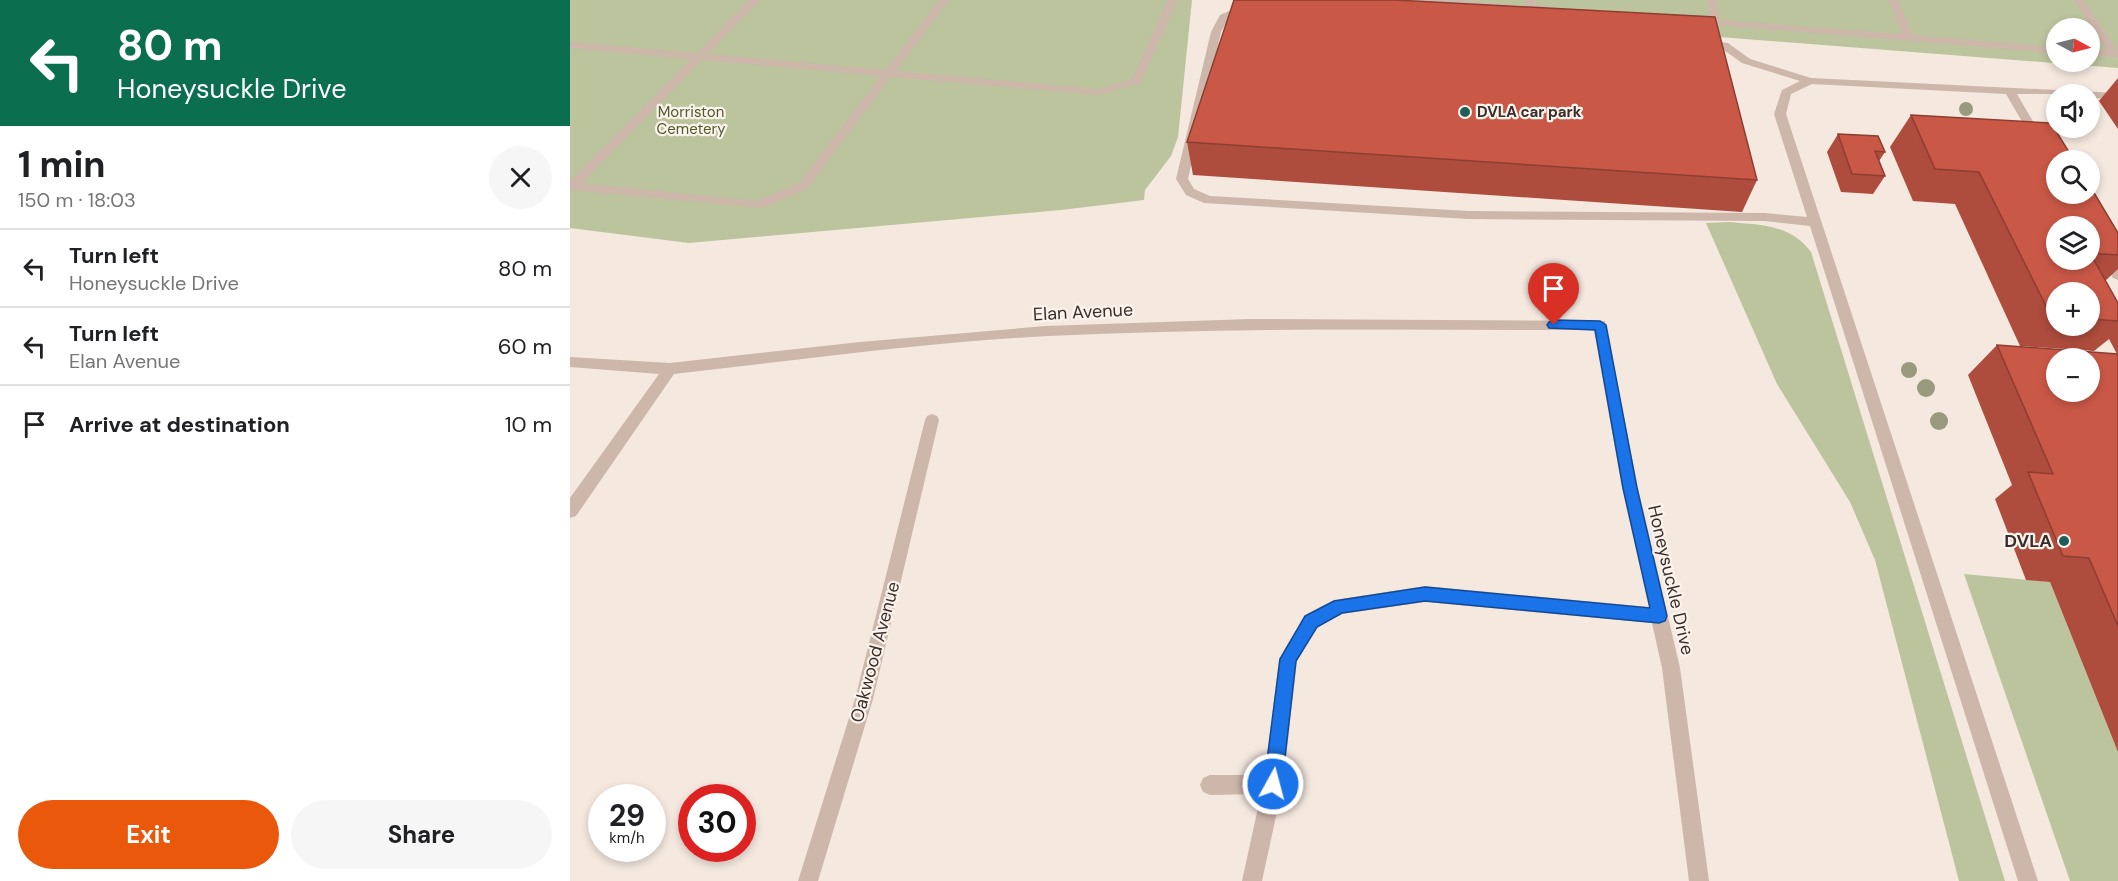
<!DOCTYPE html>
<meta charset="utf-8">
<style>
body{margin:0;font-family:"DM Sans",sans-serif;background:#f6f6f6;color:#202124;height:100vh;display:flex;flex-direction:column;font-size:22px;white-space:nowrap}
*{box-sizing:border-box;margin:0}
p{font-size:20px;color:#757577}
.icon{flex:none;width:33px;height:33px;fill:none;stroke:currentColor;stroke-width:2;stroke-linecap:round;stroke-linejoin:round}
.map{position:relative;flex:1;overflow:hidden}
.sheet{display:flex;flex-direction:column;background:#fff;width:570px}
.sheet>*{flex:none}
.banner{background:#0b6e4f;color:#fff;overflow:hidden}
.needle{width:39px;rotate:97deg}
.tools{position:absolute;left:1476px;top:18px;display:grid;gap:12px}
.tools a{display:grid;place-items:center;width:54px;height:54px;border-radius:50%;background:#fff;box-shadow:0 3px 9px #0003;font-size:30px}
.speed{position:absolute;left:18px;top:784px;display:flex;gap:12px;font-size:30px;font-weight:700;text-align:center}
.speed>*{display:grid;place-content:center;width:78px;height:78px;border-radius:50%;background:#fff;box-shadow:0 3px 9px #0003;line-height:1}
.speed small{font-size:15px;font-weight:400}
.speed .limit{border:9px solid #d22;background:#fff;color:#111}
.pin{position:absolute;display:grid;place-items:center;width:51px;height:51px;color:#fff;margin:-62px -26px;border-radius:50% 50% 50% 0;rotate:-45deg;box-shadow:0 0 6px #0007}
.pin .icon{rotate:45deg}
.me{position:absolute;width:66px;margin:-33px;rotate:7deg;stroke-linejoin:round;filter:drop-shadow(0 0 4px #0008)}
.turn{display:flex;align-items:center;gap:21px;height:126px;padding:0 18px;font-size:27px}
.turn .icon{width:78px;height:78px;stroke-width:2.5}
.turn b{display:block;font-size:42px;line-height:51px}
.round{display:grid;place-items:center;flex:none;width:63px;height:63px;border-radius:32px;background:#f6f6f6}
.overview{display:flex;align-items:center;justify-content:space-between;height:102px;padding:0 18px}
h1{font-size:36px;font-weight:700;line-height:45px}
.cta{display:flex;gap:12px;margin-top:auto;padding:12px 18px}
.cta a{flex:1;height:69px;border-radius:36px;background:#ea580c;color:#fff;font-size:24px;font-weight:700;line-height:69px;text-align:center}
.cta a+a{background:#f6f6f6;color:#202124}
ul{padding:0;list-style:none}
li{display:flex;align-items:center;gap:18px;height:78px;padding:0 18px;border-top:2px solid #e0e0e0}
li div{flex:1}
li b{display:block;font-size:22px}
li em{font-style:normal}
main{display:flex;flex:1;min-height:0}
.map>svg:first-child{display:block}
.green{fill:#bcc49e;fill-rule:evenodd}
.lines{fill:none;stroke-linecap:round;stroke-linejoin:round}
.service{fill:#cdb6aa;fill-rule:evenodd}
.minor{fill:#cdb6aa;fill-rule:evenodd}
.tree{fill:#999a7d}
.wall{fill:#ae4c3d;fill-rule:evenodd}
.building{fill:#ca5847;stroke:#8d3e32;stroke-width:1.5;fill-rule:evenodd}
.route{fill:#1a73e8;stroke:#114b97;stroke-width:1.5}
.poi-dot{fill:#1d5e5b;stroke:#fbf3ec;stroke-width:2}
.labels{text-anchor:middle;stroke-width:4.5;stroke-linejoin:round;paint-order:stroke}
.far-park-label{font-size:15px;fill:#4f5a2d;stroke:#fbf3ec}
.far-poi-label{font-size:15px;font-weight:bold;fill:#3a2d2a;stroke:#fbf3ec;text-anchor:start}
.street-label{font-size:18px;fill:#3a2d2a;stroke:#fbf3ec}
.poi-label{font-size:18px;font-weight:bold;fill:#3a2d2a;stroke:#fbf3ec;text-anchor:end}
</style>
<main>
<section class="sheet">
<div class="banner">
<div class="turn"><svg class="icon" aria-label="left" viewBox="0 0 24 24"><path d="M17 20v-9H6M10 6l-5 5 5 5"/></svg><div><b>80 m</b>Honeysuckle Drive</div></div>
</div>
<div class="overview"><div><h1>1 min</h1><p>150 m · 18:03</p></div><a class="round"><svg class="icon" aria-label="close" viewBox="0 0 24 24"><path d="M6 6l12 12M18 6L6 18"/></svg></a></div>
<ul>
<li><svg class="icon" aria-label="left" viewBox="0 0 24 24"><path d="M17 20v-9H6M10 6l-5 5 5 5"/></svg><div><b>Turn left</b><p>Honeysuckle Drive</p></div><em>80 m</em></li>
<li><svg class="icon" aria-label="left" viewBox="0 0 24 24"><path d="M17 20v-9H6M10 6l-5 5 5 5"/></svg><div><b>Turn left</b><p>Elan Avenue</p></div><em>60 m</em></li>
<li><svg class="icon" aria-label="arrive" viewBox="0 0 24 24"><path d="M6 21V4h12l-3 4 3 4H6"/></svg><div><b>Arrive at destination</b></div><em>10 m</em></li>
</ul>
<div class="cta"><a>Exit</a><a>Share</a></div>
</section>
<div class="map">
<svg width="1548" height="881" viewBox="0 0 1548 881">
<rect width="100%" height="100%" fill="#f4e8df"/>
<g class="green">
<path d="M0,0h622l-14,137 -7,19 -26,34 -1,10 -83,10 -372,33 -119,-15z"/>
<path d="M676,0h872v68zM1486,28h34v34h-34z"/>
<path d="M1159,222c32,3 61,2 82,30l194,629h-46l-84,-321 -25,-58 -73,-118 -71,-161z"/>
<path d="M1394,574l86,8 68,170v129h-48z"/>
</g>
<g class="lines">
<g class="service">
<path d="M179,0h11l-52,54 178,16 53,-70h10l-53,71 203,18 33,-10 36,-79h10l-38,83 -41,12 -208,-18 -84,112 -45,19 -192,-18v-9l121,-122 -121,-11v-6l127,11zM132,60l179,16 -82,107 -42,18 -175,-18z"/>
<path d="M843,0h44l54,4 5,3 -5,3 -93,-7z"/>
<path d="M955,0h10l-1,5 14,1 5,3 -5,3 -22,-2z"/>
<path d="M1137,0h10l3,20 182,14 -14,-34h10l15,35 143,12v6l-362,-30v-4h16z"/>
<path d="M1504,0h10l34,51v6l-28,-2v-6l16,1z"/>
<path d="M676,4l5,3 -2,2 -21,10 -7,13 -33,147 6,10 16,7 258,15 297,2 42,4 -33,-103 8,-24 18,-9 -58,-18 -21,-15 -21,-3v-4l4,-1 24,3 22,16 61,19 307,15v6l-28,-1v-4h-73l39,67v13l-6,-4 -44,-76 -194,-10 -21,10 -5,20 252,767h-20l-208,-655 -45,-5 -297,-2 -264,-16 -18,-8 -10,-16 35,-147 9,-17z"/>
<path d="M1535,248l5,2 8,14v16l-5,-2 -14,-25z"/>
</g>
<g class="minor">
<path d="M680,319l355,2 33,167 42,180 29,213h-20l-27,-213 -10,-45 -227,-21 -83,12 -25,13 -20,34 -14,123 -21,97h-20l19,-87 -51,1 -7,-3 -3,-7 3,-7 7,-3h55l14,-116 26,-44 29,-15 91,-14 224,21 -27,-119 -28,-158c-182,0 -364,-3 -546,6 -125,7 -250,24 -374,38l-98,142 -6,2v-20l89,-124 -89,-7v-10l100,6 190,-21 186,-16z"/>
<path d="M362,414l5,2 2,4 -66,279 -55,182h-20l57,-182 70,-279 2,-4z"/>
</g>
</g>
<g class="tree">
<circle cx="1396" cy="109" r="7"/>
<circle cx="1339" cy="370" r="8"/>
<circle cx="1356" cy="388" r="9"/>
<circle cx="1369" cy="421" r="9"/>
</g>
<g class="wall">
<path d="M1548,78v51l-19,-28z"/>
<path d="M1341,115l207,118v36l-13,12 13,22v449l-68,-170 -24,-2 -31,-81 17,-14 -44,-110 29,-30 120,9 -8,-15 -15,12 -74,-5 -65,-142 -42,-3 -23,-54zM1486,292h34v34h-34z"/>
<path d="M1268,134l47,18 -6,9 6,15 -12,18 -32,-2 -14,-40z"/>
<path d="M617,142l570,38 -15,32 -549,-37z"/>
</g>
<g class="building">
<path d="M664,0h161l320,17 42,163 -570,-38z"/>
<path d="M1341,115l140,8 23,37h-18v34h34v-8l28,47v22l-28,-2 28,50v18l-28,-2v-27h-34v25l-5,-1 -72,-144 -44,-3zM1486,226h34v34h-34z"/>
<path d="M1268,134l40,2 7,16 -10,-1 10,25 -33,-2z"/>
<path d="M1427,345l121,9v272l-29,-68 -26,-2 -35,-84 25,2zM1486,358h34v34h-34z"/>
</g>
<path class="route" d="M984,320l46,1 6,4 31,163 30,128 -2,5 -6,2 -234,-22 -83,12 -25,14 -21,34 -14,123 -3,6 -6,3 -6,-3 -3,-6 16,-125 25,-43 29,-15 91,-14 225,21 -27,-120 -28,-158 -46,-2 -2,-3 2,-3z"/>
<g class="poi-dot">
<circle cx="895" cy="112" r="6"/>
<circle cx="1494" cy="541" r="6"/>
</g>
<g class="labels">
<g class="far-park-label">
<text x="121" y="117">Morriston<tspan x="121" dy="17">Cemetery</tspan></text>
</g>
<g class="far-poi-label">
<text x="907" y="117">DVLA car park</text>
</g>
<g class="street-label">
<text transform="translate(513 312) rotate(-3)" y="6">Elan Avenue</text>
<text transform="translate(1101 580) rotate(77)" y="6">Honeysuckle Drive</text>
<text transform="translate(305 652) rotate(-75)" y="6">Oakwood Avenue</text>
</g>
<g class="poi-label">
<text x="1482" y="547">DVLA</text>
</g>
</g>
</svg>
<div class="tools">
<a><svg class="needle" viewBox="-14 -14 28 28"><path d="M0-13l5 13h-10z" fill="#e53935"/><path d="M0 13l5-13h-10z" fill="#757577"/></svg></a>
<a><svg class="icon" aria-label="sound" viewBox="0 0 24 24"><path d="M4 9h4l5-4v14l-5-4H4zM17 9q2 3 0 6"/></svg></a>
<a><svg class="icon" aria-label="search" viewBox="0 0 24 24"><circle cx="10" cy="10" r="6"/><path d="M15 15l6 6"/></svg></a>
<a><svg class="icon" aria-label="layers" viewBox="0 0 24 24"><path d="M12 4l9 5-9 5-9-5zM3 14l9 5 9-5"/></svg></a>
<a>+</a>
<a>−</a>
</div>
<div class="speed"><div>29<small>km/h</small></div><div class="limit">30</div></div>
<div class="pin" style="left:984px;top:325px;background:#d93025"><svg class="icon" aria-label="arrive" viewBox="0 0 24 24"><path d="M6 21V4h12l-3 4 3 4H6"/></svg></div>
<svg class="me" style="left:703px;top:784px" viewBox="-20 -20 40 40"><circle r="17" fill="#1a73e8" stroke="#fff" stroke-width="3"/><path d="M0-11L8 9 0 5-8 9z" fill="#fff"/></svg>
</div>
</main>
